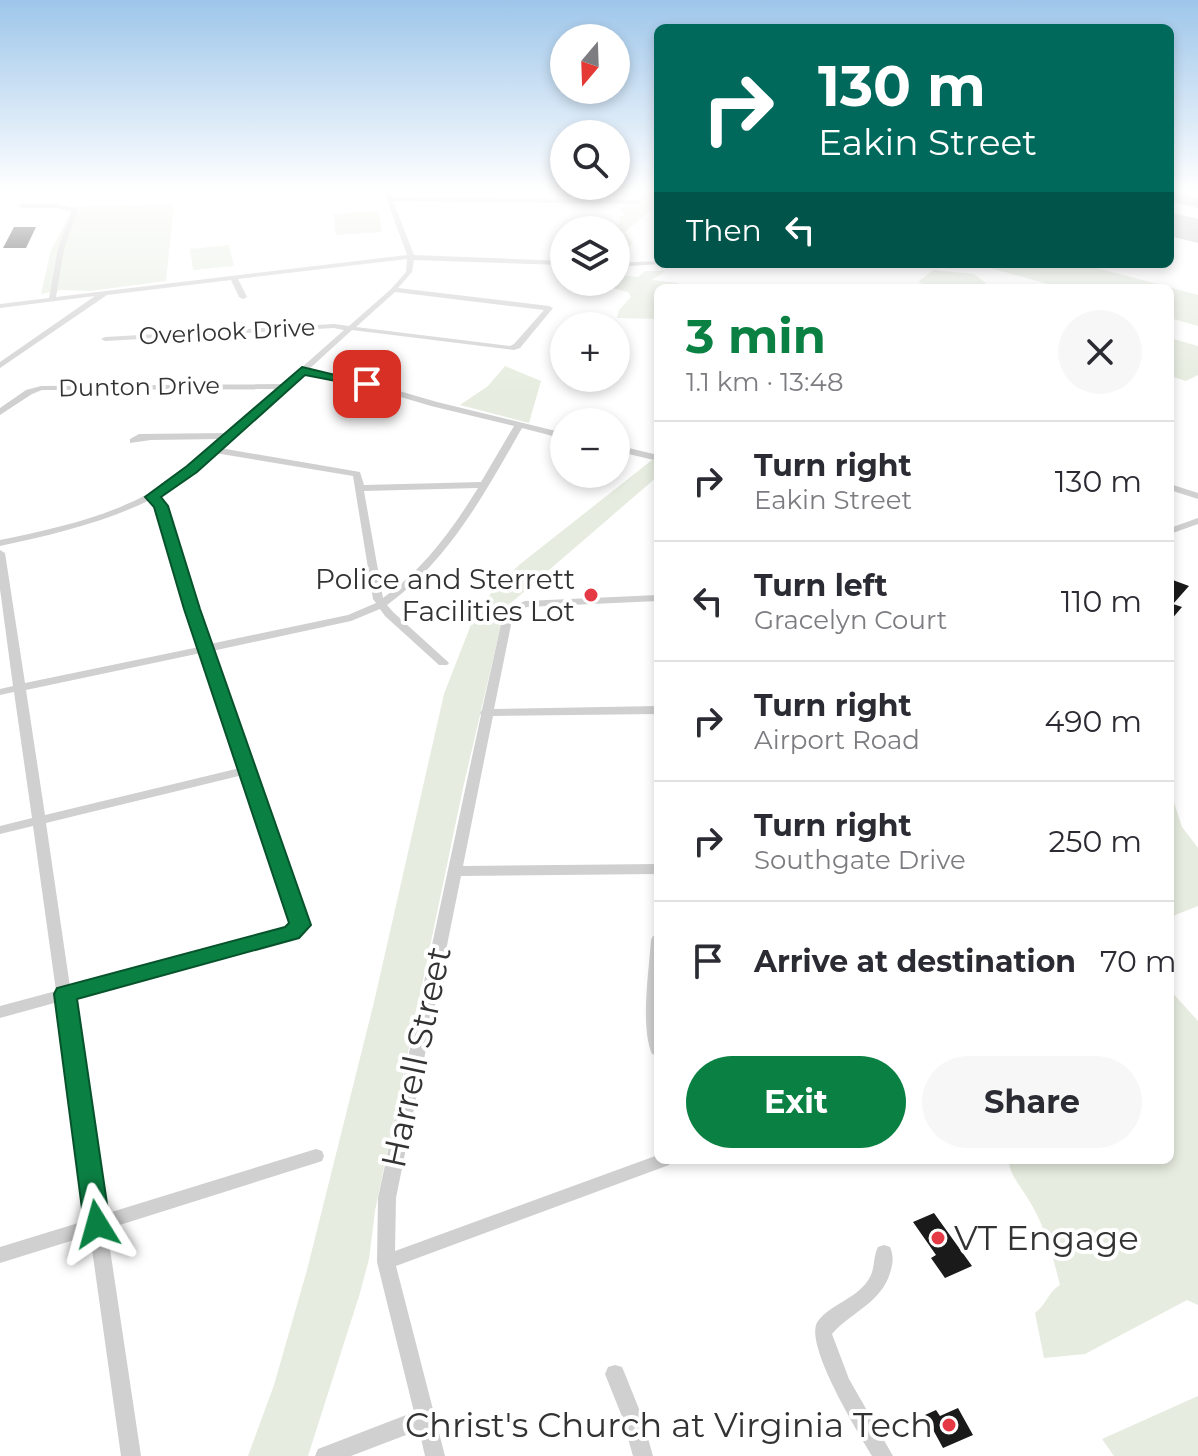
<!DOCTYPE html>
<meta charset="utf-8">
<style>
body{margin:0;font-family:Montserrat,sans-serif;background:#f7f7f7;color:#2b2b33;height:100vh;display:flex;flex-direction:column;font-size:30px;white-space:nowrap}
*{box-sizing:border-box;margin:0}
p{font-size:26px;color:#7c7c81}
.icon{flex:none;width:44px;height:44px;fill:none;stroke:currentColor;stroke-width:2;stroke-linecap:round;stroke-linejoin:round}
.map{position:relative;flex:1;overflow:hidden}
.panel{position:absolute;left:654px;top:284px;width:520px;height:880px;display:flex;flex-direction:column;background:#fff;border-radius:12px;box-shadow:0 4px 12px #0003}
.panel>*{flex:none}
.banner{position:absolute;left:654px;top:24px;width:520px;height:244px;border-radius:12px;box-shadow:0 4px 12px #0003;background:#00695c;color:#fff;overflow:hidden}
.needle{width:52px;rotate:199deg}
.tools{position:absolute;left:550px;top:24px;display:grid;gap:16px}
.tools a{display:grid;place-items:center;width:80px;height:80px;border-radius:50%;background:#fff;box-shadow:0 4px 12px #0003;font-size:40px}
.pin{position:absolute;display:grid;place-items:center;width:68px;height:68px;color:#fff;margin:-34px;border-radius:16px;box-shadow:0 4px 12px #0006}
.me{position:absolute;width:88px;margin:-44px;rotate:352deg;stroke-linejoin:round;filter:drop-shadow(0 0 6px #0008)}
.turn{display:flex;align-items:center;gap:28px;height:168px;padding:0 32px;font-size:36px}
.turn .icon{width:104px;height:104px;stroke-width:2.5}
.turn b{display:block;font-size:56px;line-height:68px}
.then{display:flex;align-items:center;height:76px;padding:0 32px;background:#0003;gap:16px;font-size:30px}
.round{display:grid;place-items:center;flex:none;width:84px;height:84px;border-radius:42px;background:#f7f7f7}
.overview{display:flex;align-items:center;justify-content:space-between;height:136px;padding:0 32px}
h1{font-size:48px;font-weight:700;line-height:60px;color:#0b8043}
.action{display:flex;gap:16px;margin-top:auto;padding:16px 32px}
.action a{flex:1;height:92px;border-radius:48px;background:#0b8043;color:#fff;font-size:32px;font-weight:700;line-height:92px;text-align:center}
.action a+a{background:#f7f7f7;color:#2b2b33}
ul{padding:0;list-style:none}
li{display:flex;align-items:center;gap:24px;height:120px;padding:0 32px;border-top:2px solid #e1e1e2}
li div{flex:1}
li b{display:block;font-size:30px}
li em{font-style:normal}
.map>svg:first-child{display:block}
.green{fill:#e6ecdf}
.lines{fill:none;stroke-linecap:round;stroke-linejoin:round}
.taxiway{fill:#c4c4c4;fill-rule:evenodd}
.runway{fill:#c4c4c4;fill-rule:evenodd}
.building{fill:#1a1a1a}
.minor{fill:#d0d0d0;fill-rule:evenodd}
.route{fill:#0b8043;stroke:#07532c;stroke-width:2}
.poi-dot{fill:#e63946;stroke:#fff;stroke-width:3}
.labels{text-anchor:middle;stroke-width:8;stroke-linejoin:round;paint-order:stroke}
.far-street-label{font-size:24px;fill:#333;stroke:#fff}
.poi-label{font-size:28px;fill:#333;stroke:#fff;text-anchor:end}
.near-street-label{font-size:34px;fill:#333;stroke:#fff}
.near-poi-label{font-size:34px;fill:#333;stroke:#fff;text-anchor:start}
</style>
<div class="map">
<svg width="1198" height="1456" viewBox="0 0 1198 1456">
<rect width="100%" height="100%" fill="#fff"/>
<g class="green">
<path d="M645,192h13v12l-33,28 8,11 -7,7h-10l-1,-20 6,-11 -2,-3h6l-5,-6 8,-6 11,-1z"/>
<path d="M174,204l-8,77 -76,10 -29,-1 -20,4 10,-44 20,-37 -17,-6z"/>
<path d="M378,211l4,21 -46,3 -3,-21z"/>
<path d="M229,245l5,21 -41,4 -3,-21z"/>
<path d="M1082,264l116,31v31l-28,-8v-30h-108l-82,-23z"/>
<path d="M933,270l41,4 12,9 -10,5h-61l12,-3 -9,-3z"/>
<path d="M645,271h20l-13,9 25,3 9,5h-28v31l-41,-1 2,-8 12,-13 -3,-5 -36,-9 24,-1v-7l22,2z"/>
<path d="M1170,338l28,8v29l-12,6 -16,-5z"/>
<path d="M505,366l36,15 -12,42 -69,-18 28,-19z"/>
<path d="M652,460l6,1v15l-153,132 -42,180 -88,423 -6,48 -9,34 -52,163h-60l26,-71 33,-115 67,-268 70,-308 28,-72 19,-29 28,-28z"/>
<path d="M1170,790l12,37 16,21v58l-28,11z"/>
<path d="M1170,990l28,31v284l-11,-5 -102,54 -41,4 -9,-45c12,-9 13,-21 25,-28 -8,-32 -16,-63 -35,-91 -7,-11 -16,-21 -16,-34h161z"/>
<path d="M1198,1396v60h-84l-12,-17z"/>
</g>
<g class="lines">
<path class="taxiway" d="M1170,192l28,6v10l-28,-7z"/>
<path class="runway" d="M1170,212l28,7v24l-28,-7z"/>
</g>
<g class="building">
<path d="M14,227h22l-10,21h-23z"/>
<path d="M1170,579l19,7 -16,18 9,3 -12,14z"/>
<path d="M934,1213l38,53 -27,12 -14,-20 5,-3 -23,-33z"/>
<path d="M958,1408l15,27 -30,13 -18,-33 11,-5 4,6z"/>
</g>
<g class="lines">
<g class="minor">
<path d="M384,192h6l2,5 246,3 3,2 -3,2 -245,-3 21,54 150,6v4l-150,-5 -2,12 -14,16 151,18 4,2 -33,40 -6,2 -162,-20 -44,40 43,7 86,25 127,31v6l-42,-11c-37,65 -73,132 -135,177l6,7 54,49 2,2 -2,2h-8l-54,-49 -5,-7 -29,12 -139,30 40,116 3,3 -1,2 53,153 -10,12 -225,61 33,216 211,-65 6,2 2,5 -2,5 -6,2 -209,66 34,227h-20l-31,-221 -90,28v-16l88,-27 -30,-218 -58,16v-12l56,-15 -23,-165 -33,8v-8l32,-8 -18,-126 -14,3v-6l13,-3 -13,-97v-39l5,3 20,130 174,-36 -42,-140 -7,-7c-48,23 -98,35 -150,46v-6c58,-12 118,-25 168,-58 19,-13 36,-28 53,-43l-70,1 -21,3v-4l9,-5 88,-1 51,-44 -236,1 -10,4 -32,21v-7l26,-18 15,-4 242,-2 61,-54 -10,-2 -229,13 -4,-2 4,-2 229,-13 15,2 42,-37 15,-17 1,-13 -169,20 9,18 -4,2 -4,-2 -8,-17 -124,15 -107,73v-6l95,-66 -95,12v-4l49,-6 9,-49 14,-38 -14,-3h-37l-3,-2 3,-2h37l20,6 -14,39 -8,48 351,-42zM395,292l149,18 -30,34 -4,2 -154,-19zM304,374l43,7 84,25 83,20 -33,56 -117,3 -4,-13 -140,-24zM215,453l138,23 20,123 3,4 -28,12 -138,29 -44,-138 -9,-10 38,-25zM478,488c-26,42 -54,81 -95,110l-19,-107zM201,653l39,115 -195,47 -19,-125zM243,775l50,149 -6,5 -217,58 -24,-164z"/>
<path d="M658,261v3h2l-44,3v-4z"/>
<path d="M616,445l42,10v6l-42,-10z"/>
<path d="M1170,484l28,9v6l-28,-9z"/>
<path d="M1198,518v6l-28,10v-6z"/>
<path d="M658,595v6l-131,6 -10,5 -5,8 -18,89 164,-3v8l-165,2 -30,150 195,-2v10l-197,2 -65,322 -1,53 263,-96v5h13l-2,5 -273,101 49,190h-20l-6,-26 -68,26h-36l3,-7 96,-37 -37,-150 1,-64 103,-483 -1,-2 2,-3 20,-90 7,-12 16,-7z"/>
<path d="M658,935v121l-6,-2c-12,-28 -3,-83 -1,-114l2,-4z"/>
<path d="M884,1245l6,2c4,9 3,17 0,26 -9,30 -39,39 -58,61l17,45 44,77h-21c-13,-22 -70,-114 -54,-135 14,-18 41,-23 52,-44 5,-9 3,-20 8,-30z"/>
<path d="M615,1365l7,2 3,7 16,40 12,42h-20l-12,-42 -16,-40 3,-7z"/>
</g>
</g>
<linearGradient id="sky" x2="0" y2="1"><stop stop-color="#9ec6ea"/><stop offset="0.48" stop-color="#fff"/><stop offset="1" stop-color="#fff" stop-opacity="0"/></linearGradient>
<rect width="1198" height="396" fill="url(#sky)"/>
<path class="route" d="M302,367l71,17 -6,3 -62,-12 -108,97 -36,25 7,9 32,103 111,316 -12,13 -222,61 33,225 -4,9 -9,3 -9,-3 -4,-9 -30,-230 3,-6 228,-61 4,-4 -105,-314 -30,-102 -9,-10 42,-31z"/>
<g class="poi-dot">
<circle cx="591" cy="595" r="8"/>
<circle cx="938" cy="1238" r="8"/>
<circle cx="949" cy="1425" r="8"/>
</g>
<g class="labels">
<g class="far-street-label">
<text transform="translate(227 332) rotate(-3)" y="8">Overlook Drive</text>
<text transform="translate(139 387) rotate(-1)" y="8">Dunton Drive</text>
</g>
<g class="poi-label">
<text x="575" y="589">Police and Sterrett<tspan x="575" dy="32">Facilities Lot</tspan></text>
</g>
<g class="near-street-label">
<text transform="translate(416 1057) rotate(-78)" y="12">Harrell Street</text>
</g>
<g class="near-poi-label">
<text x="954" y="1250">VT Engage</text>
<text x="933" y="1437" text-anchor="end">Christ's Church at Virginia Tech</text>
</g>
</g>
</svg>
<div class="tools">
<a><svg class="needle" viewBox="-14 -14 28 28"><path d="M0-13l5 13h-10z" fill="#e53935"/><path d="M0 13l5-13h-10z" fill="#7c7c81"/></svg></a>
<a><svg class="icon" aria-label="search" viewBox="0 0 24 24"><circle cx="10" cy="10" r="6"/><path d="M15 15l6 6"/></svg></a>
<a><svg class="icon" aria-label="layers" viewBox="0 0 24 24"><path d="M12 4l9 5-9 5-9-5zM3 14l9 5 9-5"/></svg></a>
<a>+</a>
<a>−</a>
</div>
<div class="pin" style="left:367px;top:384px;background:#d93025"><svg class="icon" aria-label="arrive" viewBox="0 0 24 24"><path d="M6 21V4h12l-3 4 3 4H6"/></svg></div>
<svg class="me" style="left:97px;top:1224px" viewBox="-20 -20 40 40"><path d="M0-17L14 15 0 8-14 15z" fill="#0b8043" stroke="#fff" stroke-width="4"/></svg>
<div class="banner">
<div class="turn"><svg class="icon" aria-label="right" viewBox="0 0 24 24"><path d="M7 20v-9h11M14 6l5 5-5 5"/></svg><div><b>130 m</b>Eakin Street</div></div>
<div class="then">Then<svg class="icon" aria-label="left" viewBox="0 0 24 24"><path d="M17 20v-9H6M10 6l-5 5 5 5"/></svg></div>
</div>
<section class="panel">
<div class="overview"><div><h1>3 min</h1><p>1.1 km · 13:48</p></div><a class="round"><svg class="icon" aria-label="close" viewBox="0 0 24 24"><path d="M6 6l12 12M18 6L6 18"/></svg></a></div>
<ul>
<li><svg class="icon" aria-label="right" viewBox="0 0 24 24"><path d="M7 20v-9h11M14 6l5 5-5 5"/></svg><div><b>Turn right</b><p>Eakin Street</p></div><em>130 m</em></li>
<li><svg class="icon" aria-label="left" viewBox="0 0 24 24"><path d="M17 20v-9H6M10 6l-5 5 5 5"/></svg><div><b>Turn left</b><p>Gracelyn Court</p></div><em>110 m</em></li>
<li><svg class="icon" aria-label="right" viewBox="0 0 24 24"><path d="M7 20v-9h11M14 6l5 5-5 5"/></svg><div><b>Turn right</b><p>Airport Road</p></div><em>490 m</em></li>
<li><svg class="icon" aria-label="right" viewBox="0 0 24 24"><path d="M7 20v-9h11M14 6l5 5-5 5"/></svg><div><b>Turn right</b><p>Southgate Drive</p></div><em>250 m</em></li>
<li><svg class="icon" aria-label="arrive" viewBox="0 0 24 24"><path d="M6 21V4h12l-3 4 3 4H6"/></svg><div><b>Arrive at destination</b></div><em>70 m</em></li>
</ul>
<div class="action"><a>Exit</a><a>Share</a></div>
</section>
</div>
